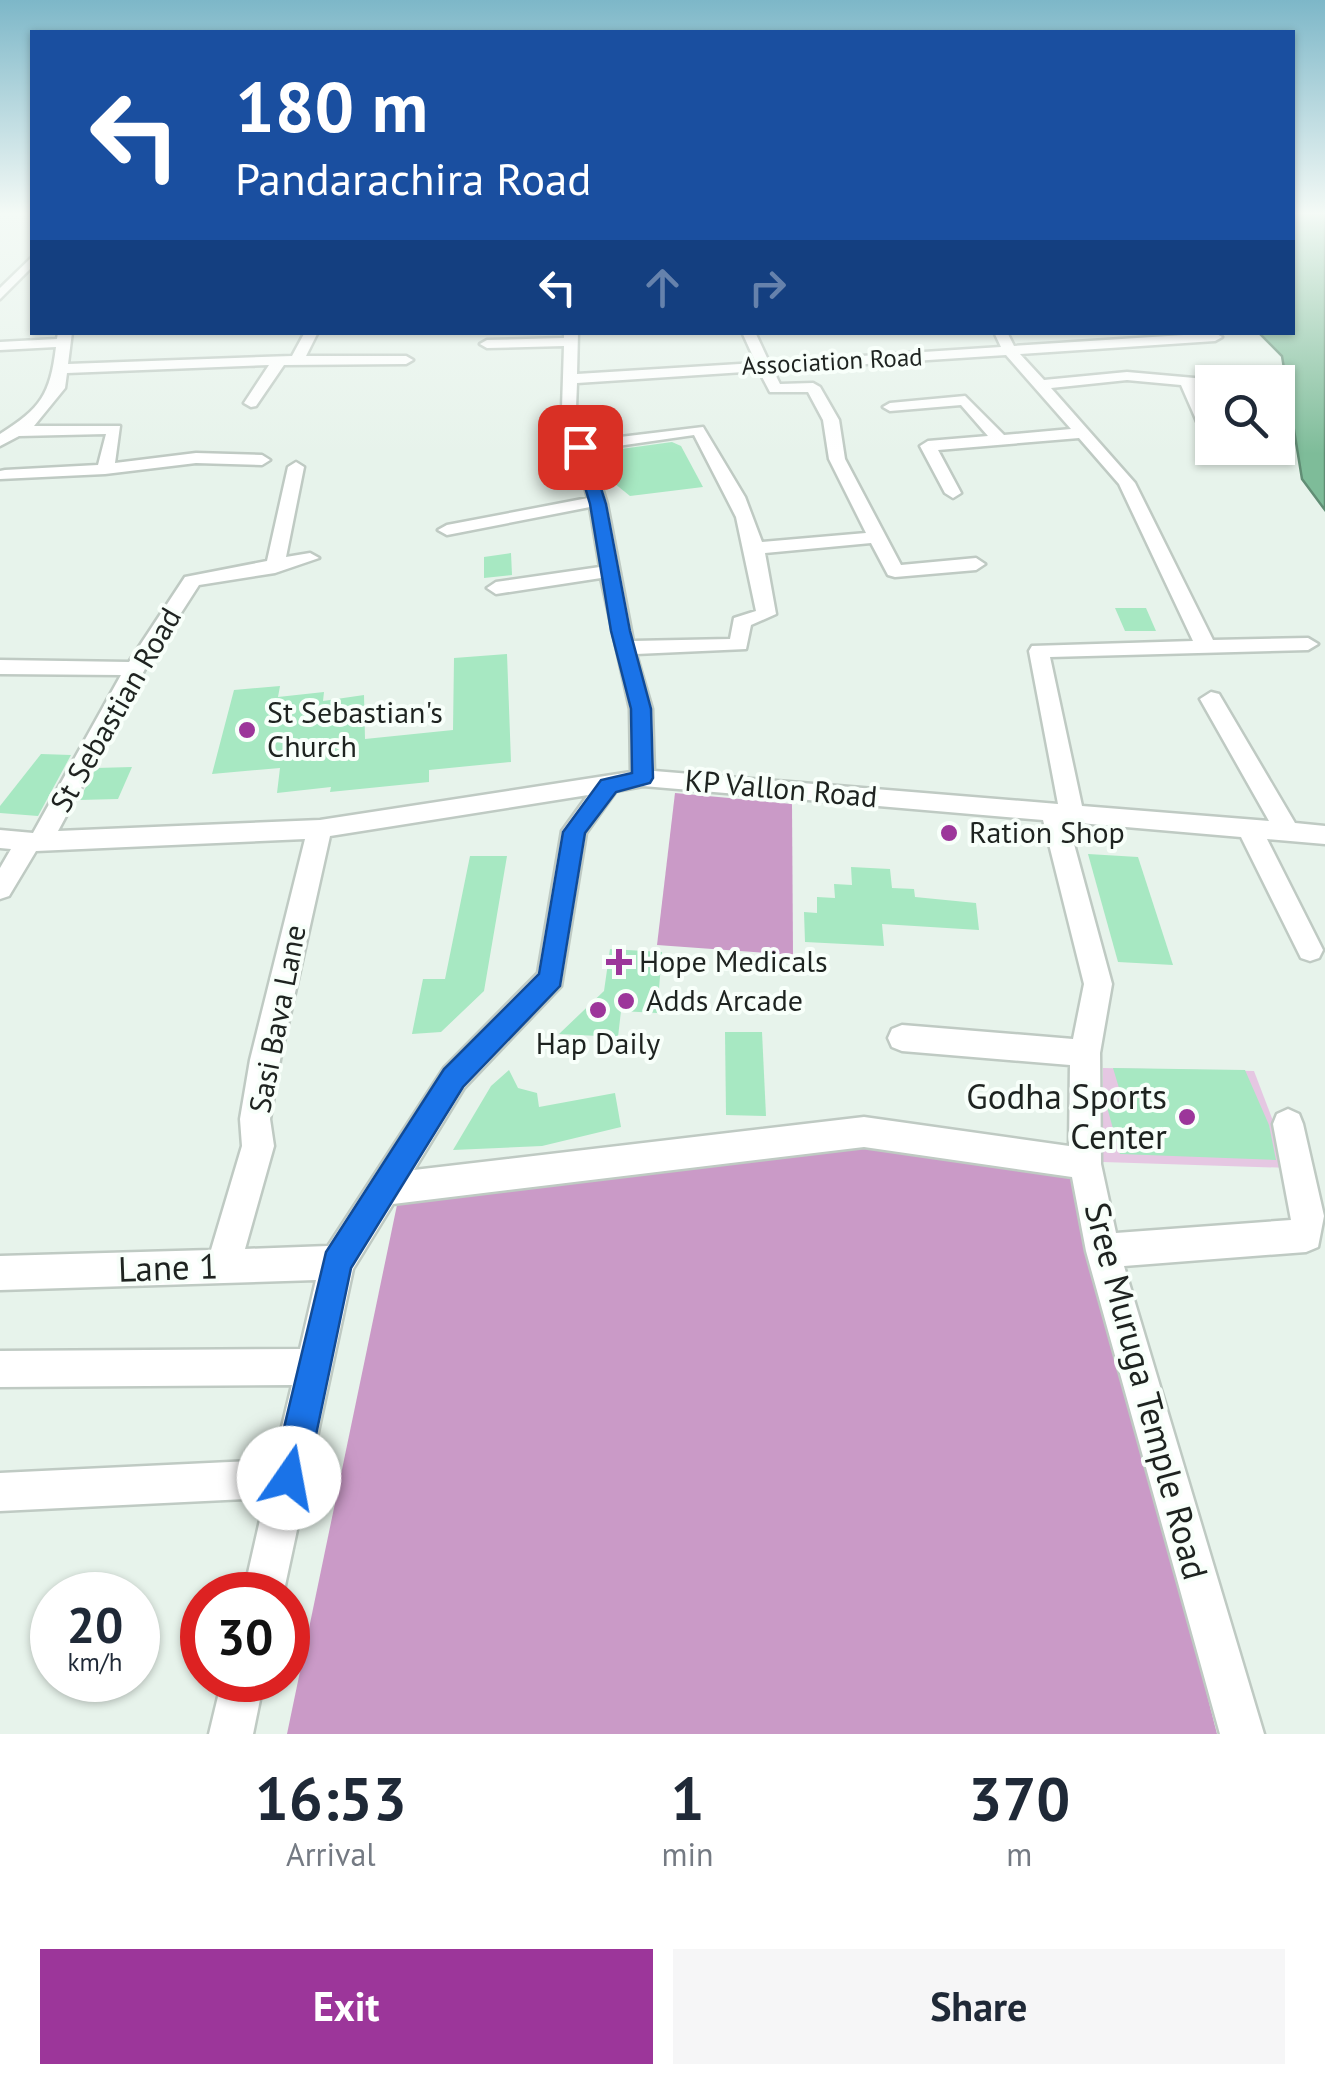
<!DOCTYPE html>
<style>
body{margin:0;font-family:"PT Sans",sans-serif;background:#f6f6f7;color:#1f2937;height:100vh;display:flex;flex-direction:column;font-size:38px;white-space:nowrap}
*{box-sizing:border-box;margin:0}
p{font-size:32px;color:#747a83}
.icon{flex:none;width:55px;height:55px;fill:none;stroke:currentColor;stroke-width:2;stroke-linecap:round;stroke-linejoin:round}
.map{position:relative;height:1734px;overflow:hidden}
.panel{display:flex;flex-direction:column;background:#fff;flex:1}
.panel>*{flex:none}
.guide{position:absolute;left:30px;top:30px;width:1265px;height:305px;border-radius:0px;box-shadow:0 2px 8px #0004;background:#1a4fa0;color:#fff;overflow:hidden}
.tools{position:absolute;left:1195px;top:365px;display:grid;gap:20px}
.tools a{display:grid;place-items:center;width:100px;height:100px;border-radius:0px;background:#fff;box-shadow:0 2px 8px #0004;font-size:50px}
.speed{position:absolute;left:30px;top:1572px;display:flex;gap:20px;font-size:50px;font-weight:700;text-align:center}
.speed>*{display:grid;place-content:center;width:130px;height:130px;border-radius:50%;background:#fff;box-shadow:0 2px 8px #0004;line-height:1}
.speed small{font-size:25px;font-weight:400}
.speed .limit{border:15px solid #d22;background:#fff;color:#111}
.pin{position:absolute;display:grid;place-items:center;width:85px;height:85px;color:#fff;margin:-42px;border-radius:20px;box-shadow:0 5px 15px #0006}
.me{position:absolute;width:110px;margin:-55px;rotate:12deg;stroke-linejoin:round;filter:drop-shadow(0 0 8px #0008)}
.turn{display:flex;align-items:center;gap:35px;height:210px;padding:0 40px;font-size:45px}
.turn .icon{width:130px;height:130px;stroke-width:2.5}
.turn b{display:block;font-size:70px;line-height:85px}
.lanes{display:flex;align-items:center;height:95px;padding:0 40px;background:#0003;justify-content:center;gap:50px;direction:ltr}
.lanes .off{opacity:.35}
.eta{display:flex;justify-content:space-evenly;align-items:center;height:170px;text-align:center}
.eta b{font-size:60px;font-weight:800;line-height:70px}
.cta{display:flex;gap:20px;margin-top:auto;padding:20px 40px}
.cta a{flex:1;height:115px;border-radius:0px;background:#9c369a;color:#fff;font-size:40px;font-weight:800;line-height:115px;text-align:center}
.cta a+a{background:#f6f6f7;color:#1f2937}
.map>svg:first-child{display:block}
.green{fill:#e5c7e2}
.forest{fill:#ca9ac7}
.water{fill:#7ebc99;stroke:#618e75;stroke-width:2.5}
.building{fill:#a7e8c2}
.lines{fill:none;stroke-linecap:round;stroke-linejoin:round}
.minor-casing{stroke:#bfcac3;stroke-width:5}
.minor{fill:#fff;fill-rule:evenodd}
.route{fill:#1a73e8;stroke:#114b97;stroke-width:2.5}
.poi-dot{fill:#9c369a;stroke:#f8fffa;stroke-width:4}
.labels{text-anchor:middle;stroke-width:8;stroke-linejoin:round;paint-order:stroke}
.far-street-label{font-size:25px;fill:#1e2320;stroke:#f8fffa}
.street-label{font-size:30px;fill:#1e2320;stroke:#f8fffa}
.poi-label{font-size:30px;fill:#1e2320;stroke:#f8fffa;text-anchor:start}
.near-poi-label{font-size:35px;fill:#1e2320;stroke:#f8fffa;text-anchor:end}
.near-street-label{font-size:35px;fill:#1e2320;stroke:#f8fffa}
</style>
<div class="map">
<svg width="1325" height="1734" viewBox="0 0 1325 1734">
<rect width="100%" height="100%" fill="#e7f3eb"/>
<path class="green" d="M1103,1068l151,3 37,97 -188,-6z"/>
<g class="forest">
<path d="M675,793l117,11 1,151 -136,-10z"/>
<path d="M866,1145l209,30 142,559h-930l110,-529z"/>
</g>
<path class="water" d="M1293,212h32v298l-23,-31 -20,-123 -23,-23 33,-1z"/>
<g class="building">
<path d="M672,442l9,4 22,41 -73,9 -26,-21 -5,-23z"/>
<path d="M511,553l1,22 -28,3v-21z"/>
<path d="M1115,608h31l10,23h-31z"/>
<path d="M507,654l4,108 -82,8v12l-99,10 1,-5 -54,6 3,-25 -68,6 22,-84 46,-4 -2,11 46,-5 -1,9 41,-6 1,44 88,-9 1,-72z"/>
<path d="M41,754l30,1 -33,61 -38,-3v-7z"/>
<path d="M132,767l-14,32 -39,1 17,-32z"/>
<path d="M1088,854l50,3 35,108 -55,-3z"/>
<path d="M470,856h37l-23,135 -43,41 -29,2 11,-55h22z"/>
<path d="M851,867l39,2 2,19 22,1 1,8 61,6 3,27 -97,-6 2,22 -79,-4 -1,-30 13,1v-16l18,1 -1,-14 18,1z"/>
<path d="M610,949l52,3 -5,61 -36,-2 -3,26 -59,-3 45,-43z"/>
<path d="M725,1032h37l4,84 -40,-1z"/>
<path d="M1113,1068l132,2 24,55 7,35 -156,-6 -13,-47 18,1z"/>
<path d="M509,1070l9,18 19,5 2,14 76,-14 6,34 -79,19 -89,4 38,-64z"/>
</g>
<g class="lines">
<g class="minor-casing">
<g id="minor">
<path d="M32,257v10l-32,32v-11z"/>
<path d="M58,332h14l-4,32 224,-8 13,-24h13l-12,24h100l7,4 -7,4 -122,1 -28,41 -5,1 -7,-4 25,-38 -202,8 -2,15 -31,38h86l-5,37 81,-10 66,2 8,5 -8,5 -66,-2 -91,11 -105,5v-8l5,-1 93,-5 8,-31 -87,2 -19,10v-12c41,-26 50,-39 56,-87l-56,3v-8l57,-3z"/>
<path d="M564,332h14l-1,42 179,-11 -14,-31h13l14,30 232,-15 -7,-15h13l7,14 201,-13 7,4 -7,4 -195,13 24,26 83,-8 90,8 -5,7 -16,-1 16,35 -2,17 -8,-5 -21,-48 -54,-5 -76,8 84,95 78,157 95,-2 10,6 -10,6 -258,7 32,149 187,15 -69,-122 11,-7 8,2 76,129 30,3v18l-58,-5 56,111 -4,8 -9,3 -9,-3 -60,-121 -173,-15 44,162 -12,69 1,111 15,69 175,-13 -18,-96 4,-10 11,-5 11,5 4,10 21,92 -6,31 -12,5 -182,14 140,468h-44l-134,-483 -14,-74 -208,-30 -471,57 -40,65 -70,326h-40l22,-97 -265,13v-38l274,-13 18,-75 -292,2v-36l300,-2 16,-69 -316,10v-34l211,-6 31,-104 -2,-27 10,-59 55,-221 -269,12 -27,45 -9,3v-31l11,-19 -11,-1v-18l33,3 88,-158 -121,-1v-14l129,2 56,-85 82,-16 21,-94 8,-5 8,5 -18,90 24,-4 9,5 -44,15 -76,12 -54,84 -87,162 262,-11 311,-48 -1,-63 -29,-131 -105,16 -9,-6 9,-6 104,-15 -10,-60 -143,28 -9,-5 9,-5 141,-27 -26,-90 2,-62 -77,2 -7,-4 7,-4 77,-2zM1006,355l65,74 -67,6 -39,-39 -75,7 -7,4 7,4 71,-6 27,31 -60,5 -8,5 25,47 8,5 8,-5 -23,-43 141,-12 40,46 74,157 -161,5 -3,5 29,153 -404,-33 -2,-62 -16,-55 110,-5 5,-24 25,-11 -11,-61 106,-10 17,32 7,2 81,-7 9,-6 -9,-6 -75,7 -56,-106 -6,-39 -19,-33 -7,-4 -33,1 -7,-14zM759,371l11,21h38l15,28 6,39 37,74 -104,9 -17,-45 -42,-70 -116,14 -11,-33 1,-25zM694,435l42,82 20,94 -22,7 -4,21 -97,2 -26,-137 -17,-54zM643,786l400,34 41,164 -11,55 -171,-14 -10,4 -4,9 4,9 10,4 168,14 -1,81 -205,-29 -450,53 50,-82 97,-102 25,-153 30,-42zM588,795l-26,36 -24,142 -94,95 -116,178 -83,3 29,-103 -4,-27 10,-59 50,-224z"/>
<path d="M222,1680h42l-11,54h-44z"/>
</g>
</g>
<use href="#minor" class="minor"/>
</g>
<linearGradient id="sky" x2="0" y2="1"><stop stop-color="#7db7c8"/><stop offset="0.47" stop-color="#f4faf6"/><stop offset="1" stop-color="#f4faf6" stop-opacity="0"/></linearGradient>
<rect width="1325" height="454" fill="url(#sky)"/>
<path class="route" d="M580,442l8,5 18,57 24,127 21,78 2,69 -3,5 -34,9 -31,41 -25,153 -97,101 -112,181 -44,210 -5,12 -13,5 -12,-5 -5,-12 54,-226 118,-183 95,-95 24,-142 38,-52 31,-7 -1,-64 -20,-78 -21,-127 -17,-57z"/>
<g class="poi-dot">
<circle cx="247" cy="730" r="10"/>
<circle cx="949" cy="833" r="10"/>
<path d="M614 947h10v10h10v10h-10v10h-10v-10h-10v-10h10z"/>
<circle cx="626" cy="1001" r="10"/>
<circle cx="598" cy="1010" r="10"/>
<circle cx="1187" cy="1117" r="10"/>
</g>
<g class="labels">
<g class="far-street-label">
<text transform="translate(832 361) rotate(-3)" y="9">Association Road</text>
</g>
<g class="street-label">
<text transform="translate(116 710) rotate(-60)" y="10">St Sebastian Road</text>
<text transform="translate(781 789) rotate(5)" y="10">KP Vallon Road</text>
<text transform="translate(278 1019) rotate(-79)" y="10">Sasi Bava Lane</text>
</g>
<g class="poi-label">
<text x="267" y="723">St Sebastian's<tspan x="267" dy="34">Church</tspan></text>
<text x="969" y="843">Ration Shop</text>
<text x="639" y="972">Hope Medicals</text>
<text x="646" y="1011">Adds Arcade</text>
<text x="598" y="1054" text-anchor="middle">Hap Daily</text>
</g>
<g class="near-poi-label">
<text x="1167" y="1109">Godha Sports<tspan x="1167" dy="40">Center</tspan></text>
</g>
<g class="near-street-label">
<text transform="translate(168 1268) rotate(-2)" y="12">Lane 1</text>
<text transform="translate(1146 1391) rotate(75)" y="12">Sree Muruga Temple Road</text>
</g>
</g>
</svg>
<div class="tools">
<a><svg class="icon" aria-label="search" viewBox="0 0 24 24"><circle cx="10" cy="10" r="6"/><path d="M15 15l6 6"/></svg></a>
</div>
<div class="speed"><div>20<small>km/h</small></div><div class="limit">30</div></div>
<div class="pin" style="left:580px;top:447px;background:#d93025"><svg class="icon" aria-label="arrive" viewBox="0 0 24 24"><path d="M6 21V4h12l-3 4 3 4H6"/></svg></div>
<svg class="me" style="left:289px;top:1478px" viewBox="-20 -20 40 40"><circle r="19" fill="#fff"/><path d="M0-13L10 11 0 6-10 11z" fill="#1a73e8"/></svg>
<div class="guide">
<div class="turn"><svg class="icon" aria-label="left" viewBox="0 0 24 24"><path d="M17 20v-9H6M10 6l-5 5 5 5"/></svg><div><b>180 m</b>Pandarachira Road</div></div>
<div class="lanes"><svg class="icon" aria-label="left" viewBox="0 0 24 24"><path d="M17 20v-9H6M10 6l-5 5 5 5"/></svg><svg class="icon off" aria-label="ahead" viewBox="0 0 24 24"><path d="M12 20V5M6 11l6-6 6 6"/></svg><svg class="icon off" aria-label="right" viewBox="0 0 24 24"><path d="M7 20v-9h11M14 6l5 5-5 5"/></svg></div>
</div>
</div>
<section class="panel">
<div class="eta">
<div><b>16:53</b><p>Arrival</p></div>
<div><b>1</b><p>min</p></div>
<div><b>370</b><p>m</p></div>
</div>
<div class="cta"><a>Exit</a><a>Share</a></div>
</section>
